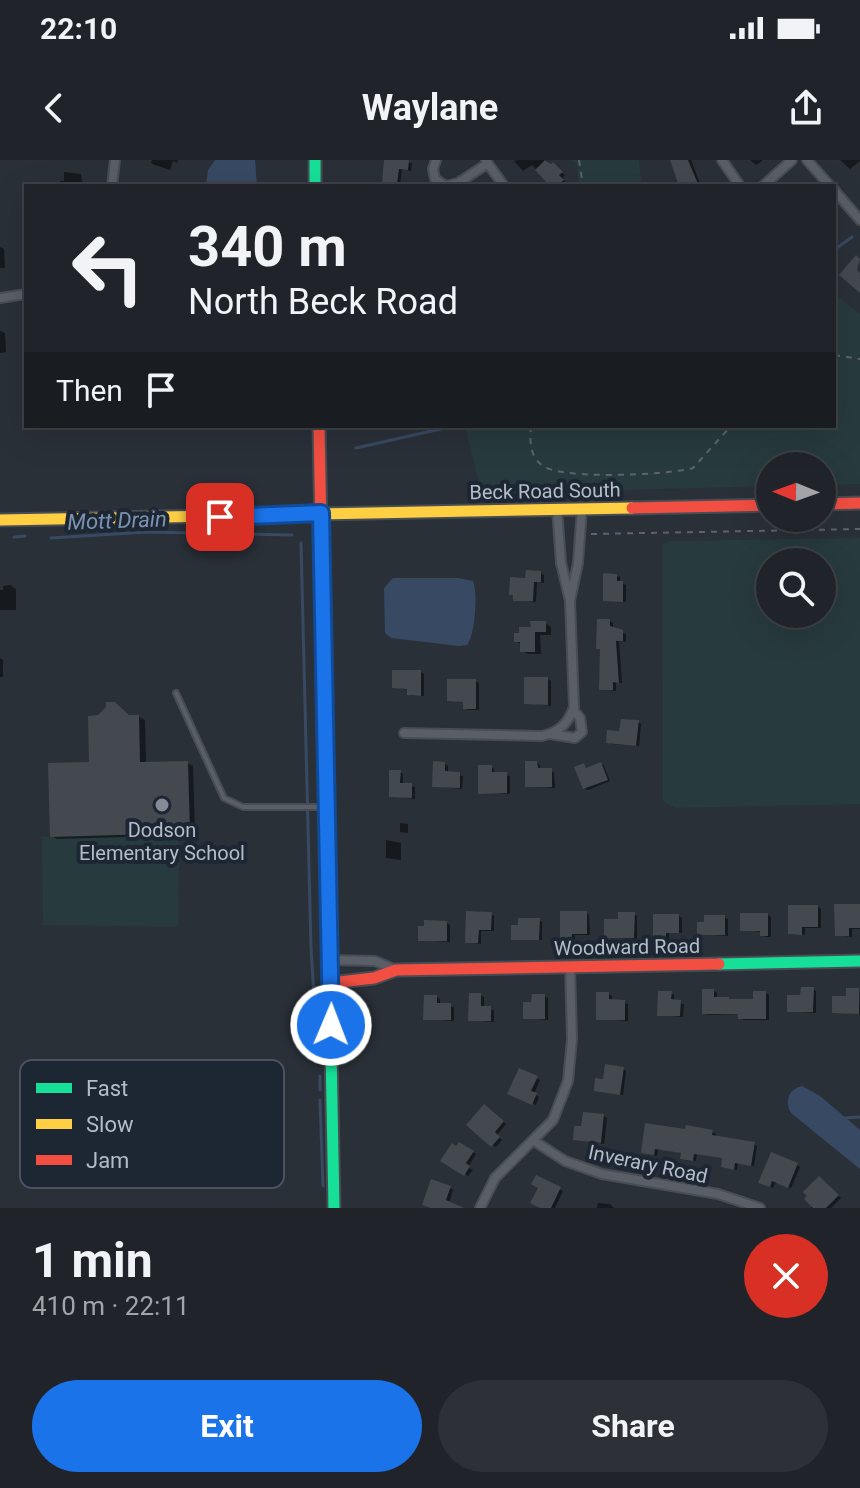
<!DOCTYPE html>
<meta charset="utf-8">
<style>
body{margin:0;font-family:Roboto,sans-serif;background:#2d3036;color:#f1f3f6;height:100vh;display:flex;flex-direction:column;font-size:30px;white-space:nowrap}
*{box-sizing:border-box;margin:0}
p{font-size:26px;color:#a2a4a8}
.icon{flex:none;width:44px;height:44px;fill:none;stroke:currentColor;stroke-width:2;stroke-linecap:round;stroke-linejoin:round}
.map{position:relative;height:1048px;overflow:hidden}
.side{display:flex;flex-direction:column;background:#20242a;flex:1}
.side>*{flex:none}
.hud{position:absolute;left:24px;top:24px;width:812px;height:244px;border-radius:0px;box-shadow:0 8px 32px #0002,0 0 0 2px #3d4147;background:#20242a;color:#f1f3f6;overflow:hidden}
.needle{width:52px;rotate:271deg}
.tools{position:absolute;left:756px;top:292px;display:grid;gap:16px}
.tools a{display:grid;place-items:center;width:80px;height:80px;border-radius:50%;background:#20242a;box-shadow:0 8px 32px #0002,0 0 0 2px #3d4147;font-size:40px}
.pin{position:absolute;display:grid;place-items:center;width:68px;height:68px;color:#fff;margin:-34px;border-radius:16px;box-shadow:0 4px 12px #0006}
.me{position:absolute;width:88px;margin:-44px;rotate:1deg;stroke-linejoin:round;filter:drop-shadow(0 0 6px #0008)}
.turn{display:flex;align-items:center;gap:28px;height:168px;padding:0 32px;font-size:36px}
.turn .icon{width:104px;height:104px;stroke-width:2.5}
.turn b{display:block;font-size:56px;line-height:68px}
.then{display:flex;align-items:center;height:76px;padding:0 32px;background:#0003;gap:16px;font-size:30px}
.round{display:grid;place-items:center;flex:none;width:84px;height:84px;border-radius:42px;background:#2d3036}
.head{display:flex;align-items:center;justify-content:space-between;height:136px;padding:0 32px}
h1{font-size:48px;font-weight:700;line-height:60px}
.cta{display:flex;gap:16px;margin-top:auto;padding:16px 32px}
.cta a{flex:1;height:92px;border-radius:48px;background:#1a73e8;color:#fff;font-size:32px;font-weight:700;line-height:92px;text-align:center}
.cta a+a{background:#2d3036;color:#f1f3f6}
.status{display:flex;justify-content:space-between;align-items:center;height:56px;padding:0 40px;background:#20242a;direction:ltr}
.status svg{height:22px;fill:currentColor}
header{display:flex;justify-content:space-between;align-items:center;height:104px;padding:0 32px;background:#20242a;font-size:36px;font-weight:700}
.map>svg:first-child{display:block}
.green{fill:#273a3e;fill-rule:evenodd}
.water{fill:#384963}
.shadow{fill:#0007}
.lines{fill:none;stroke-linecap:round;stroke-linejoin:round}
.stream{stroke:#384963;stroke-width:3}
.building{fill:#444950}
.lane-casing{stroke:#484c53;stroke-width:8}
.street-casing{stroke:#484c53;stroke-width:12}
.fast-casing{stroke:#484c53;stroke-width:15}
.slow-casing{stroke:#484c53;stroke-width:15}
.jam-casing{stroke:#484c53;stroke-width:15}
.path{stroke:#5d636a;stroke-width:2;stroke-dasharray:6 6;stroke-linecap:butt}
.lane{stroke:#5a5e66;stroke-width:4}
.street{stroke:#5a5e66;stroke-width:8}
.fast{stroke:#16e098;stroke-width:11}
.slow{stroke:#ffcf43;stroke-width:11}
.jam{stroke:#f24e42;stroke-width:11}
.route-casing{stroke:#114b97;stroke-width:20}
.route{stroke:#1a73e8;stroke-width:14}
.poi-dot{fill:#848b96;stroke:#1d2633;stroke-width:3}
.labels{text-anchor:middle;stroke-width:8;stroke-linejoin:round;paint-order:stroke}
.street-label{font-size:20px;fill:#b4bcc9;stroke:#1d2633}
.poi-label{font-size:20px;fill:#b4bcc9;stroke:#1d2633}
.water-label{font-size:22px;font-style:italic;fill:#7c92b1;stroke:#1d2633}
.key{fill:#1d2633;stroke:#4a5360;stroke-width:2}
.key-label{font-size:22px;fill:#b4bcc9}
</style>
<div class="status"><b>22:10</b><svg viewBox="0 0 49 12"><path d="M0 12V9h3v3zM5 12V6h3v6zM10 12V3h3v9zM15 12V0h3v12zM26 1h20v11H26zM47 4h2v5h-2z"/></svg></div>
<header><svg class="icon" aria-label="back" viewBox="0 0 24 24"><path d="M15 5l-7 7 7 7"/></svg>Waylane<svg class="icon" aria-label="share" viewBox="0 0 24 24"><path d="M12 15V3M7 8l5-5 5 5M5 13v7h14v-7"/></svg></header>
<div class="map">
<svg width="860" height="1048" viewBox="0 0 860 1048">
<rect width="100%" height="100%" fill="#2a3038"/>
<g class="green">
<path d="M571,0h68l3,26h-63l-2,-22z"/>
<path d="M834,133l26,21v170l-38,1v-19h-52v20l-288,8 -17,-68h369z"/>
<path d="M860,378v266l-185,4 -12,-7 -1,-256 8,-4zM770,402h52v52h-52z"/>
<path d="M179,675l-1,92 -135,-2 -1,-88z"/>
</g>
<g class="water">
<path d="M215,0h40l2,26h-51l2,-16z"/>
<path d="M393,418h65l15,3c5,12 2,54 -6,64l-8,1 -68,-8 -6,-5 -1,-45z"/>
<path d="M802,926l18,10 40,34v39l-69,-56c-7,-12 -2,-24 11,-27z"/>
</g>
<g class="shadow">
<path d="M152,0h26l-1,3 -4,-2 -3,9 -15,-5 -4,-2z"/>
<path d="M386,0l26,3 -1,8 -9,-2 -2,16 -16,-4z"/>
<path d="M517,0h29l19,15 -3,3 4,5 -1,3h-19l3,-3 -17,-18 -9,6 -9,-10z"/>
<path d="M672,0h19l10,26h-19z"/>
<path d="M750,0h13l-7,5z"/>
<path d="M840,0h20v1l-10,8z"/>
<path d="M64,12l17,2 2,12h-23v-5h4z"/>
<path d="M0,87l4,2 1,19h-5z"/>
<path d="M26,87v19l-4,-18z"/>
<path d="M0,171l5,2 1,19 -6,1z"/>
<path d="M541,413l3,2v8l-7,-1 -1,20 -21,-3 12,-19z"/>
<path d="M616,416l4,1v6l6,2v17l-21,-2z"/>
<path d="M10,425l6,4v21h-16v-20h3v-4z"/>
<path d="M610,461l3,2v6l13,5v8l-7,-1 3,42h-6v8l-15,-2 1,-39z"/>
<path d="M545,463l6,4v8h-11l1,19h-13l-6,-3v-6l-6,-4z"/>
<path d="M0,498l3,2v17h-3z"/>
<path d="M421,512l3,2v22h-12l-3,-2v-4l-15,-3z"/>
<path d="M548,519l3,2v25l-25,-3z"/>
<path d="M475,521l4,2v27h-11l-3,-2v-6l-16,-2z"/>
<path d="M115,544l16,13h8l6,3 1,44 41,-1 6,3 2,69 -138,4 -5,-3 39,-72 8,-47z"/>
<path d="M638,562l3,2 -2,22 -28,-2z"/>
<path d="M537,603l3,2v5l14,2 1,16 -28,-2z"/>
<path d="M445,604l3,2v7l15,3 -1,13 -28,-3z"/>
<path d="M601,604l3,2 6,15 -22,9 -4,-2v-23l4,4z"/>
<path d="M491,607l3,2v5l16,2v18l-30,-2z"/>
<path d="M400,612l3,2v11l12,2v12l-24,-3z"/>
<path d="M400,663l8,1v9l-8,-1z"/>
<path d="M386,680l15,3v17l-15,-2z"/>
<path d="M860,746v23h-8v8l-15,-2z"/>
<path d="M818,747l3,2v19h-16v7l-15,-2z"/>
<path d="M586,753l3,2 1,20h-15v7l-13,-2z"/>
<path d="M491,754l3,2v15h-13v13l-14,-2z"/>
<path d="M634,754l3,2v23l-31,-2 14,-16z"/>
<path d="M768,755l3,2v20h-6l-3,-5 -20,-2z"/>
<path d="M679,756l3,2v15h-13v7l-14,-2z"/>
<path d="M724,757l4,2v17l-29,-2z"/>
<path d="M539,760l3,2v18l-29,-2z"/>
<path d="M447,763l3,2v17l-30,-2z"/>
<path d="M813,829l3,2v22l-27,-2z"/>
<path d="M859,830l1,24 -26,-2 14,-14z"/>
<path d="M714,831l3,2v6l16,2h22l11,-8 3,2v25h-26l-3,-6 -33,1 -3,-2z"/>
<path d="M671,833l3,2v7l10,2 -1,13 -24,-2z"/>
<path d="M609,834l3,2v5l16,3v17l-30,-2z"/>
<path d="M480,835l4,2v11l10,2v12l-24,-2z"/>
<path d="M545,836l3,2v22l-23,-2 8,-14z"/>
<path d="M437,837l3,2v6l14,2v14l-29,-2z"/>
<path d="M279,907l3,2 -2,39 5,3v5h-15l-3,-2z"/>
<path d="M623,909l3,2 -3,24 -27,-5z"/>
<path d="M520,910l20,10 -6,14 5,3 -3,8 -26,-12z"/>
<path d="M487,948l19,16 -9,11 5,5 -6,7 -4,-2z"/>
<path d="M604,956l3,2 -3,26 -29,-5 8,-10z"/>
<path d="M687,971l25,1 4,2 -1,4 39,6 3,2 -3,20 -16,-3 -1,7 -11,-2 -2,-10 -27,-4 -1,7 -10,-1 -3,-7 -25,-4 -1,7 -14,-4z"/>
<path d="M460,985l16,9 -8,13 5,3 -5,6 -25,-15z"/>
<path d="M797,1005l3,2 -9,21 -15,-6 -3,6 -12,-6z"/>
<path d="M537,1017l26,14 -8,17h-11z"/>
<path d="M823,1020l18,18 -10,10h-20z"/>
<path d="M450,1028l3,2 -4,13 6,5h-21z"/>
<path d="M598,1043l12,1 4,4h-17z"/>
</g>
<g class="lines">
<g class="stream">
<path d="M834,90l18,-13"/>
<path d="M356,288l98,-22"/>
<path d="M14,377l11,-1"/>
<path d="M51,378l96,-6 145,3"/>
<path d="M301,383l10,405 7,113"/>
<path d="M320,916v14"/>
<path d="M320,940l3,86"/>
<path d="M844,958l16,-1"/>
</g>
</g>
<g class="building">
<path d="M384,0h25l-1,10 -9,-1 -2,15 -15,-2z"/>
<path d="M545,0l6,4 2,-2 10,10 -4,3 5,5 -7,6h-7l-15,-16z"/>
<path d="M670,0h18l10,24 -19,2z"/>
<path d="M856,95l4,4 -3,11 3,3v20l-21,-18z"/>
<path d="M526,410l15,1v11h-7l-1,19h-20v-6h-4l1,-18 15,1z"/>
<path d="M603,413l14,1v7h6v21l-20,-1z"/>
<path d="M597,459h13v7l13,4v11h-7l3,42 -6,-1v8h-14l1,-41h-4z"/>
<path d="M530,461h16v11h-11v20h-15v-10h-6v-9h5v-6h12z"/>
<path d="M392,510h29v26l-14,-1v-6l-15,-1z"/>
<path d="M524,517h24v28l-24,-1z"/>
<path d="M447,519h29v30h-13v-7l-16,-1z"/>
<path d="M106,542h9l14,13h10l1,47 48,-1 2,72 -140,4 -2,-74 41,-1 -1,-46 10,-1 8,-8z"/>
<path d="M621,559l18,1 -3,26 -30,-3 1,-13 12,1z"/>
<path d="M433,601l12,1v9l15,1v16l-28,-1z"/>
<path d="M525,601h12l1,7h14v19h-27z"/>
<path d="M601,602l7,18 -25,9 -9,-22 10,-4 2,5z"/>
<path d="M478,605h14v7h15v21l-29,1z"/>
<path d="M389,610h12l-1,13h12v15l-23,-1z"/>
<path d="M834,744h26v24h-11v8h-14z"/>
<path d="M788,745h30v22h-16v8l-14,-1z"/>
<path d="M466,751l26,1 -1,18h-12l-1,13h-13z"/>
<path d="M560,751h27v23h-15v7h-12z"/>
<path d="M618,752h17l-1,26h-30v-19h14z"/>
<path d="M740,753h28v23h-8v-5h-20z"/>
<path d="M653,754h26v19h-13v6h-13z"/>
<path d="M704,755h21v20h-28v-13h7z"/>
<path d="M518,758h22l-1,22h-28v-15h7z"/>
<path d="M424,760l23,1v20h-29v-15h6z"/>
<path d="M801,827h13l-1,25h-26v-17h13z"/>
<path d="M846,828h13v26l-27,-1v-17h14z"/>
<path d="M702,829h12v8h15v2h24v-8h13v28h-28v-5h-36z"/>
<path d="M658,831h14l-1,8 10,1 -1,16h-23z"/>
<path d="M596,832h13v7l16,1v20h-29z"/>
<path d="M469,833h12v13h10v15h-23z"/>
<path d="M532,834h13v25h-22v-17h8z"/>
<path d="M424,835h13v8h14v17h-28z"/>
<path d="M605,904l19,3 -4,28 -26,-4 1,-13 8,1z"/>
<path d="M519,908l19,8 -7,15 6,2 -5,12 -25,-11z"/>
<path d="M484,944l20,17 -9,11 5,5 -9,10 -25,-22z"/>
<path d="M583,952l21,2 -3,29 -28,-3 1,-14h7z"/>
<path d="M645,963l40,6 1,-4 27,5 -1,5 43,7 -4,24 -16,-3 -1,7 -13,-3 1,-9 -28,-4 -1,7 -13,-2 1,-6 -26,-4 -1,6 -13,-2z"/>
<path d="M459,982l15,9 -8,12 4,3 -6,10 -24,-15 12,-18 4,3z"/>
<path d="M771,992l27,11 -10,25 -16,-7 -2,6 -12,-4z"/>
<path d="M536,1015l25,12 -10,21h-11l-10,-5 8,-15 -7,-4z"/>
<path d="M819,1016l20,19 -13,13h-13l-9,-9 3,-3 -4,-4z"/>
<path d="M431,1019l20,7 -5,14 18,8h-33l-9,-3z"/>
</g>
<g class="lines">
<g class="lane-casing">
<path id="lane" d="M176,533l48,105 19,9h81"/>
</g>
<g class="street-casing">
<g id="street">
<path d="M436,0l-3,9 2,10 11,7 12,-3 29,-19"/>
<path d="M722,0l18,26"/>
<path d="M807,0l23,26"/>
<path d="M486,1l18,25"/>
<path d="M112,26l3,-26"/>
<path d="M763,26l29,-26"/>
<path d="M834,30l26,30"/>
<path d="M0,138l26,-4"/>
<path d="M557,349l4,54 9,38 8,-38 4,-55"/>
<path d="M404,573l138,3c17,-4 26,-12 32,-29l-4,-106"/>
<path d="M550,574l25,4 7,-6 -2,-14 -7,-8"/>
<path d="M331,800l44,1 21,9"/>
<path d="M534,981l31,20 37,13 116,20 42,14"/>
<path d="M480,1048l15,-30 58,-58 15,-39 4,-42 -2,-73"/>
</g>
</g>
<g class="fast-casing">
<g id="fast">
<path d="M315,0v26"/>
<path d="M329,785l5,263"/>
<path d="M719,804l141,-3"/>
</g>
</g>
<g class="slow-casing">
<path id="slow" d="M0,360l632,-12"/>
</g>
<g class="jam-casing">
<g id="jam">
<path d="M319,266l10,519"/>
<path d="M822,344l38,-1"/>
<path d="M632,348l138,-3"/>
<path d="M331,823l43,-5 22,-8 323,-6"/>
</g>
</g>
<g class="path">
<path d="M579,0l4,26"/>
<path d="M834,195l26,4"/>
<path d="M531,266c-1,15 -2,30 12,40 20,14 125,9 150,2l38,-42"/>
<path d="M591,374l269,-5"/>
</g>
<use href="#lane" class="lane"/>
<use href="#street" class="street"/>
<use href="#fast" class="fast"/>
<use href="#slow" class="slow"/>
<use href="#jam" class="jam"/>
</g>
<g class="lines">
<g class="route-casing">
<path id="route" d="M220,357l101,-4 10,512"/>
</g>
<use href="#route" class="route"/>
</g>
<circle class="poi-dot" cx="162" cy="645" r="8"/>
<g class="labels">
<g class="street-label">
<text transform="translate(545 331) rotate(-1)" y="7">Beck Road South</text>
<text transform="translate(627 787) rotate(-1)" y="7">Woodward Road</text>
<text transform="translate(648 1004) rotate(12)" y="7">Inverary Road</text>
</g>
<g class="poi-label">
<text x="162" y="677">Dodson<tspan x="162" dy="23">Elementary School</tspan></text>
</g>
<g class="water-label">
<text transform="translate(117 360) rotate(-2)" y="8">Mott Drain</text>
</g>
</g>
<rect x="20" y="900" width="264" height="128" rx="12" class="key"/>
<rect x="36" y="923" width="36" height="10" fill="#16e098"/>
<rect x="36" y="959" width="36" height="10" fill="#ffcf43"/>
<rect x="36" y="995" width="36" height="10" fill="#f24e42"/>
<g class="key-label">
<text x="86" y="936">Fast</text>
<text x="86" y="972">Slow</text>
<text x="86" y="1008">Jam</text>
</g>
</svg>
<div class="tools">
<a><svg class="needle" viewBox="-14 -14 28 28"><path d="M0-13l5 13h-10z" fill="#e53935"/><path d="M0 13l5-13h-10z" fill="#a2a4a8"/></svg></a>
<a><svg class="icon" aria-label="search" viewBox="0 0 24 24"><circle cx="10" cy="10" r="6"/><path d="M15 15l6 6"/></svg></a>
</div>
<div class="pin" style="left:220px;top:357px;background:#d93025"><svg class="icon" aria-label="arrive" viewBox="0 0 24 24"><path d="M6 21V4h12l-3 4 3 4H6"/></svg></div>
<svg class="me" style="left:331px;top:865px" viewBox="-20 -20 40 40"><circle r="17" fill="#1a73e8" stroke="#fff" stroke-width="3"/><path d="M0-11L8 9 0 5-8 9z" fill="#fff"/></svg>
<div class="hud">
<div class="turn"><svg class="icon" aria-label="left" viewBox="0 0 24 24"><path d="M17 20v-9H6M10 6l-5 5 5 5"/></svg><div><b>340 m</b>North Beck Road</div></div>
<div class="then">Then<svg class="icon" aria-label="arrive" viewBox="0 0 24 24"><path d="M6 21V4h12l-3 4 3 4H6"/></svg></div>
</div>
</div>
<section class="side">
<div class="head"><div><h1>1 min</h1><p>410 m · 22:11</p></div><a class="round" style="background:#d93025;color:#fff"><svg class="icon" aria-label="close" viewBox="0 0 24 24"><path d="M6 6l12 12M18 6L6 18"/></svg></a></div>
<div class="cta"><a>Exit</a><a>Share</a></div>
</section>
